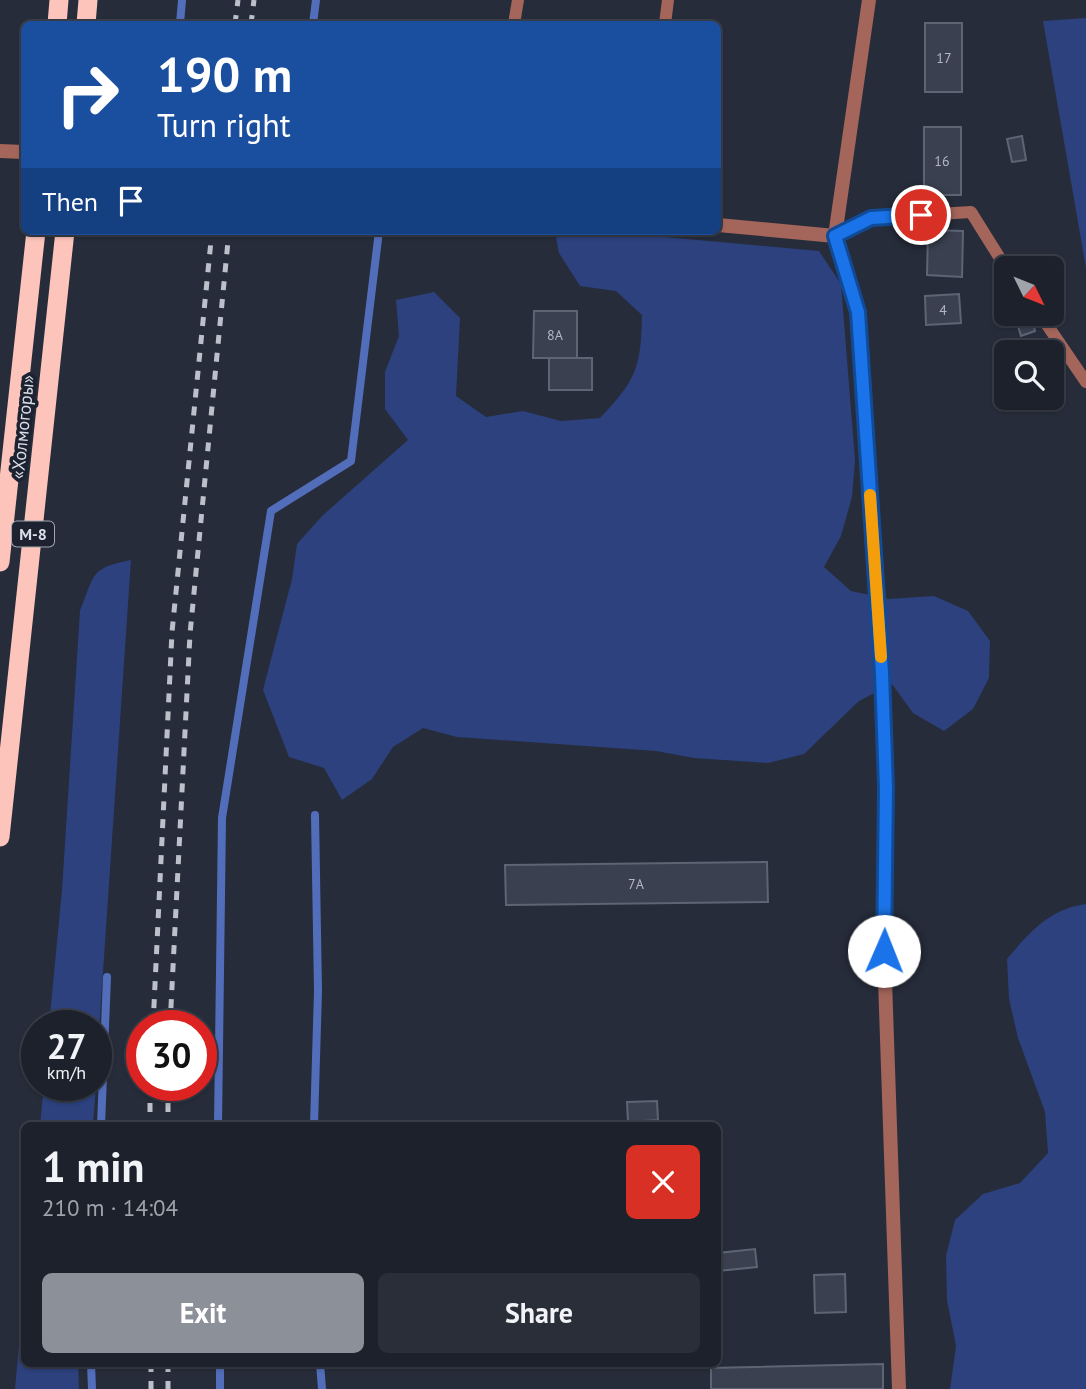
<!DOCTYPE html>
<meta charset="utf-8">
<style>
body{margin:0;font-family:"PT Sans",sans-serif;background:#292e38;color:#f1f3f6;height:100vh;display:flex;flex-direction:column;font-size:26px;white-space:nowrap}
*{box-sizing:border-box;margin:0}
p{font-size:23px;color:#a0a3a9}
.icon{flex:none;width:38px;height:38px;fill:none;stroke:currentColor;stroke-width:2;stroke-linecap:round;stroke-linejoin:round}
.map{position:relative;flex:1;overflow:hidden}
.side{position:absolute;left:21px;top:1122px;width:700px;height:245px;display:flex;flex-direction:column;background:#1c212c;border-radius:10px;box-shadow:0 2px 5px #0004,0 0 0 2px #3a3e48}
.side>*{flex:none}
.guide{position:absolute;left:21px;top:21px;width:700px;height:214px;border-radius:10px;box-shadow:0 2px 5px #0004,0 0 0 2px #3a3e48;background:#1a4fa0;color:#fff;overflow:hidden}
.needle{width:46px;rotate:133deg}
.buttons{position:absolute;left:994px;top:256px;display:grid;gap:14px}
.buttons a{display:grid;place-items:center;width:70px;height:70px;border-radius:10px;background:#1c212c;box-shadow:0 2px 5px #0004,0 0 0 2px #3a3e48;font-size:35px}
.speed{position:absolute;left:21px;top:1010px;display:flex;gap:14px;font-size:35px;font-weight:700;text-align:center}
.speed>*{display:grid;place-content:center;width:91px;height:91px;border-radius:50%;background:#1c212c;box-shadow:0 2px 5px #0004,0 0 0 2px #3a3e48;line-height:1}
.speed small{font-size:18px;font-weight:400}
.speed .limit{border:10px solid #d22;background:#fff;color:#111}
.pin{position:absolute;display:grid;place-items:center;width:60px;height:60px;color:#fff;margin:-30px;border:4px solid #fff;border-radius:50%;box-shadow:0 2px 7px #0007}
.me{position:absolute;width:77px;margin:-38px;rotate:1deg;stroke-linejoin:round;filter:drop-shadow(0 0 5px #0008)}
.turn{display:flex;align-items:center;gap:24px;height:147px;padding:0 21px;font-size:32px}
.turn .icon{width:91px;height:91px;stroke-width:2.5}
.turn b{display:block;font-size:49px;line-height:60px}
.then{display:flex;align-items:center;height:66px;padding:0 21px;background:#0003;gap:14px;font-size:26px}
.round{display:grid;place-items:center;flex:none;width:74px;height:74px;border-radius:10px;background:#292e38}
.head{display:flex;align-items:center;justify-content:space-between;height:119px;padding:0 21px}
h1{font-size:42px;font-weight:700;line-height:52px}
.action{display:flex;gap:14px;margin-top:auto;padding:14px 21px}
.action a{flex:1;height:80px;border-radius:10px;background:#8c9099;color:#fff;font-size:28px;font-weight:700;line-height:80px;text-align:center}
.action a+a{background:#292e38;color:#f1f3f6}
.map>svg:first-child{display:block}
.green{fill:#2c417e}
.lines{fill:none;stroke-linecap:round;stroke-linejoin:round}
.stream{stroke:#526ebb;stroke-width:8}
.building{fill:#3a4050;stroke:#5d6474;stroke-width:2}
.service{stroke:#a4655a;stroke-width:12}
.minor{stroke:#a4655a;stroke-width:14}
.trunk{stroke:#fcc4ba;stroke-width:19}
.rail{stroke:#bbc0ca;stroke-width:5;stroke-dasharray:9 9;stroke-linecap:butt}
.route-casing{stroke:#114b97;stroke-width:18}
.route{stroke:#1a73e8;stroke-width:12}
.slow{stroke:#f59e0b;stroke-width:12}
.labels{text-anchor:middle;stroke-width:7;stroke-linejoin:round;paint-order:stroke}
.number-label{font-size:14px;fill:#b3b7c3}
.shield{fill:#1d2230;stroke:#a2a6b2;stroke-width:2}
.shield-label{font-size:16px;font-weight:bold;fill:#dbdfe9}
.street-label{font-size:18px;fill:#dbdfe9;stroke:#1d2230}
</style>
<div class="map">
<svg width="1086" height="1389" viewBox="0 0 1086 1389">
<rect width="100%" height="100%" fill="#262c3a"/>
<g class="green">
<path d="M1086,18v250l-43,-247z"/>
<path d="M565,231h33l221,20 22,33 14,176 -3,37 -11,39 -17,31 27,24 38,8 45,-3 34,15 22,30 -1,37 -16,31 -29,22 -31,-18 -21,-29 -33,17 -55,53 -36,9 -74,-5 -38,-7 -199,-14 -34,-9 -30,19 -21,32 -30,21 -18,-32 -35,-11 -26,-67 29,-111 5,-35 25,-28 86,-76 -23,-31v-37l14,-36 -3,-36 38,-8 26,26 -4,78 30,21 37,-6 38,10 39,-3c36,-38 41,-50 42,-103l-26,-24 -36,-5 -21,-33 -3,-15z"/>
<path d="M131,560l-35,515v-49l-47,-1 13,-135 18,-279c15,-37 10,-43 51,-51z"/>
<path d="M1086,904v485h-136l6,-43 -9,-46 -1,-44 9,-36 28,-26 37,-11 28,-30 -3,-41 -27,-74 -9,-39 -2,-40c23,-27 42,-50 79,-55z"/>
<path d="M44,1085h52l-3,40h-53z"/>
<path d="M24,1290v73h54l1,26h-64z"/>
</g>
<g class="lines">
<g class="stream">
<path d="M180,24l2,-24"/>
<path d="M313,24l3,-24"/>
<path d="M101,1125l6,-148"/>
<path d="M218,1125l4,-307 49,-307 80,-50 28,-230"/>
<path d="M314,1125l4,-134 -3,-176"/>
<path d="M91,1363l1,26"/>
<path d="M220,1363v26"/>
<path d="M320,1363l2,26"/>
</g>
</g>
<g class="building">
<rect x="925" y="23" width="37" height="69"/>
<rect x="924" y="127" width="37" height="68"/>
<path d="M1022,136l4,24 -14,2 -5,-23z"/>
<path d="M928,230l35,1 -1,46 -35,-2z"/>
<path d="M959,294l2,29 -35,2 -1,-29z"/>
<path d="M534,311h43v47h-44z"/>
<path d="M1032,318l3,13 -14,5 -4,-13z"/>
<rect x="549" y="358" width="43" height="32"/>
<path d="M767,862l1,40 -262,3 -1,-40z"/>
<path d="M657,1101l1,19 -30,2 -1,-20z"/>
<path d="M755,1249l2,18 -39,4v-18z"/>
<path d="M845,1274l1,38 -31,1 -1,-38z"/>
<path d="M883,1364v25h-172v-21z"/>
</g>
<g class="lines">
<g class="service">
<path d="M514,24l4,-24"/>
<path d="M665,24l3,-24"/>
<path d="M835,236l36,-18 100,-6 35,56"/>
<path d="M1039,313l47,69"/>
</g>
<g class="minor">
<path d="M869,0l-34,236 23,76 24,360 4,116 -2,163 15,438"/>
<path d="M0,151l24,1"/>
<path d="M718,225l117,11"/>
</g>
<g class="trunk">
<path d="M57,24l2,-24"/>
<path d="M86,24l2,-24"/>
<path d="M0,562l36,-331"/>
<path d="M0,837l65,-606"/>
</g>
<g class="rail">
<path d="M235,24l3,-24"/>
<path d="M251,24l3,-24"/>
<path d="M153,1026l19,-394 40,-401"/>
<path d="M170,1026l20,-392 39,-403"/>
<path d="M150,1085v40"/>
<path d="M168,1085v40"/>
<path d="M151,1363v26"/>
<path d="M168,1363v26"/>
</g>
</g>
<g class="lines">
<g class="route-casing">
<path id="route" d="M884,951l2,-163 -4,-115 -24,-361 -23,-76 36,-18 50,-3"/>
</g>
<use href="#route" class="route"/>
<path class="slow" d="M870,495l11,162"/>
</g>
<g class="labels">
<g class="number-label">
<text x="944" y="63">17</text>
<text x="942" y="166">16</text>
<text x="943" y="315">4</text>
<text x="555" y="340">8А</text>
<text x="636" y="889">7А</text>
</g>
<rect class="shield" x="12" y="521.5" width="42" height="25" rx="5"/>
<g class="shield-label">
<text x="33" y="540">М-8</text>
</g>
<g class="street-label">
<text transform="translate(23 427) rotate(-84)" y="6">«Холмогоры»</text>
</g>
</g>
</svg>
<div class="buttons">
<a><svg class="needle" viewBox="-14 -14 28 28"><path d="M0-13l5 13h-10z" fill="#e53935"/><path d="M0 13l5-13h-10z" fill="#a0a3a9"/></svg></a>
<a><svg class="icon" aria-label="search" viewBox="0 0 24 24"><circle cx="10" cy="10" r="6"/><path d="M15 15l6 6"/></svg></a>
</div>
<div class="speed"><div>27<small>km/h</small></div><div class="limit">30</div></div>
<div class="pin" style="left:921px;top:215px;background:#d93025"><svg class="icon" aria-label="arrive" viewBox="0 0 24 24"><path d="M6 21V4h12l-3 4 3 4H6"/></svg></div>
<svg class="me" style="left:884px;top:951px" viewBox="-20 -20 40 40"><circle r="19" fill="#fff"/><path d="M0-13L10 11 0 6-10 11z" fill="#1a73e8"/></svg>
<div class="guide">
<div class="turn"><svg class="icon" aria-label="right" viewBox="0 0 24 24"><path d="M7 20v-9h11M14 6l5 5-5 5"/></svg><div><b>190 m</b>Turn right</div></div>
<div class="then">Then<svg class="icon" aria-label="arrive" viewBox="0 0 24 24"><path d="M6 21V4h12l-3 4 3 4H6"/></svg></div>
</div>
<section class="side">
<div class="head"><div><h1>1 min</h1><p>210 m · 14:04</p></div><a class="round" style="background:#d93025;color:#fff"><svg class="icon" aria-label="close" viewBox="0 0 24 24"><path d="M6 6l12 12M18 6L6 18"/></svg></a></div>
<div class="action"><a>Exit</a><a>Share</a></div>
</section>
</div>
